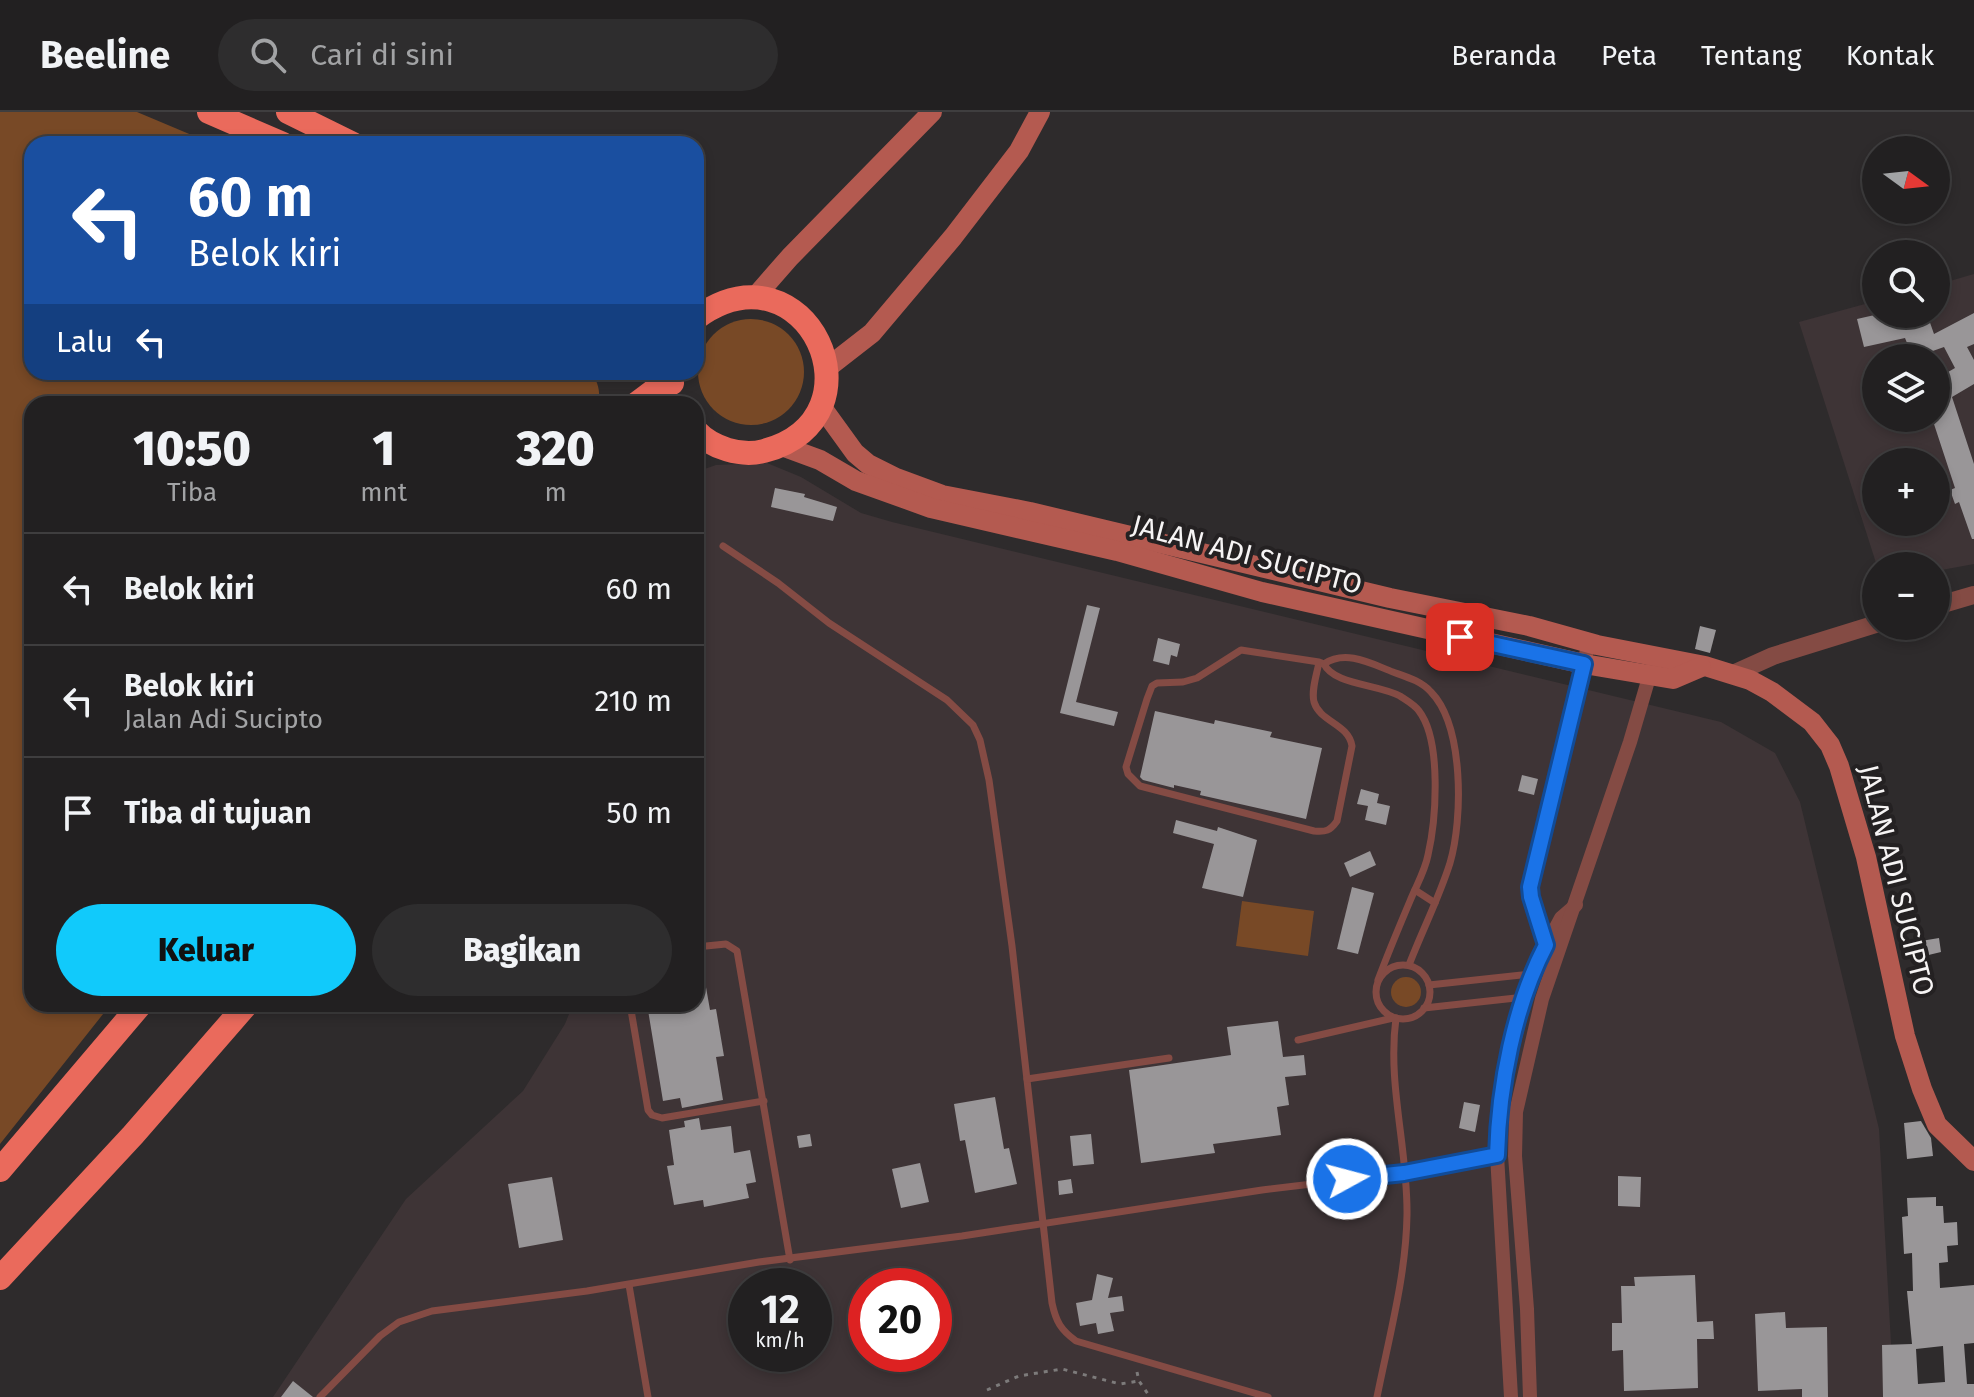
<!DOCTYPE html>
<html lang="id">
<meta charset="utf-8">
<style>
body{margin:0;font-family:"Fira Sans",sans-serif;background:#2e2d2e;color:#f1f3f6;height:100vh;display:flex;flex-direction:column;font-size:30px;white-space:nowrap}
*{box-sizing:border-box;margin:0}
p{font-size:26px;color:#a2a3a5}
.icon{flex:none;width:44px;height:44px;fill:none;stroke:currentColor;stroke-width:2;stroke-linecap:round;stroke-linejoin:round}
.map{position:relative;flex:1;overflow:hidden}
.drawer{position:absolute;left:24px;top:284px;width:680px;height:616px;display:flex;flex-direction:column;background:#222021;border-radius:24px;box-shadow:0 4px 12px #0003,0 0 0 2px #3f3e3f}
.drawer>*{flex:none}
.top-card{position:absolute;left:24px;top:24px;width:680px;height:244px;border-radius:24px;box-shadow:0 4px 12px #0003,0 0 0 2px #3f3e3f;background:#1a4fa0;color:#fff;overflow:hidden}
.needle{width:52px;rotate:105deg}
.controls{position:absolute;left:1862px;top:24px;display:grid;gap:16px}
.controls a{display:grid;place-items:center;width:88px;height:88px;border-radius:50%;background:#222021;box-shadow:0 4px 12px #0003,0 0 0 2px #3f3e3f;font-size:40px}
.speed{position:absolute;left:728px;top:1156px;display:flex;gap:16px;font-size:40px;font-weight:700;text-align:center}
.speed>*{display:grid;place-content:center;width:104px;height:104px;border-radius:50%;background:#222021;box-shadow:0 4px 12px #0003,0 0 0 2px #3f3e3f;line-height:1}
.speed small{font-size:20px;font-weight:400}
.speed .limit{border:12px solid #d22;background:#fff;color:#111}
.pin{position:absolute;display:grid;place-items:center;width:68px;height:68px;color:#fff;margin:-34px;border-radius:16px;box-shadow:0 4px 12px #0006}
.me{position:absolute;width:88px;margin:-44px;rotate:83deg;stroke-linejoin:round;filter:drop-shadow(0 0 6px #0008)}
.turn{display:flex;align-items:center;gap:28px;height:168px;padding:0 32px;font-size:36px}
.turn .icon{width:104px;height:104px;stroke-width:2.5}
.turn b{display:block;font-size:56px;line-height:68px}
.then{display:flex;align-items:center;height:76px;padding:0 32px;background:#0003;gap:16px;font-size:30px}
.eta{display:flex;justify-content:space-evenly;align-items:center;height:136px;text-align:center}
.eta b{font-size:48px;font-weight:800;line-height:56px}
.primary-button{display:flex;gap:16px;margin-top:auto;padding:16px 32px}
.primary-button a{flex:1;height:92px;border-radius:48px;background:#11cafb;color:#111;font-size:32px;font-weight:800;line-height:92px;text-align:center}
.primary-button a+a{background:#2e2d2e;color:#f1f3f6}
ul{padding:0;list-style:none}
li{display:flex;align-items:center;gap:24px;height:112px;padding:0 32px;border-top:2px solid #3f3e3f}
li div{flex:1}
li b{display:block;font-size:30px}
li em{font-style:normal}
header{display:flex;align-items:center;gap:48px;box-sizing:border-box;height:112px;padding:0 40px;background:#222021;border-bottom:2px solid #3f3e3f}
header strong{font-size:38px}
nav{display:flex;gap:44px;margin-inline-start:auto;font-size:28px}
.search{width:560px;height:72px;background:#2e2d2e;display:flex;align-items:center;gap:20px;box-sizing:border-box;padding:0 28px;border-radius:44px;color:#a2a3a5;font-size:30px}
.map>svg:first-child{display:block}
.built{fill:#3e3436;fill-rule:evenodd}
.green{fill:#784926}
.building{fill:#999698;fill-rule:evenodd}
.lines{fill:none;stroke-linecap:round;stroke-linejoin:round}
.path{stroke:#7d7b7b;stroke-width:3;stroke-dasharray:4 6;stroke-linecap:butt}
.service{stroke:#844b44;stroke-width:7}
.minor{stroke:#844b44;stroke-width:14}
.tertiary{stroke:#844b44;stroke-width:18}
.secondary{stroke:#b45a50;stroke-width:20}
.trunk{stroke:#ea6a5c;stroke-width:24}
.route-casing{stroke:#114b97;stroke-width:20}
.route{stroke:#1a73e8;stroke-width:14}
.labels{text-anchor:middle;stroke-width:8;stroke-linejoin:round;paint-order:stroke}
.street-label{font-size:28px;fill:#f6f4f4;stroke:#242122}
</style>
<header>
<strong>Beeline</strong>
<div class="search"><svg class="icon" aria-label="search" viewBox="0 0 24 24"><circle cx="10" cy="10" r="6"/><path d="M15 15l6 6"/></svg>Cari di sini</div>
<nav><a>Beranda</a><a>Peta</a><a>Tentang</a><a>Kontak</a></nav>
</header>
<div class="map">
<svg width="1974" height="1285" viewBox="0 0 1974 1285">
<rect width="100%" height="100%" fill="#2e2b2c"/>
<g class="built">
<path d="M1974,162v290l-38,7v-5h-59l-78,-244 77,-21v13h60v-29zM1876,246h60v60h-60zM1876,350h60v60h-60z"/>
<path d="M767,351l34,14 60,36 31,9 829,200 54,31 25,49 79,327 15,268h-1621l133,-198 117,-108 42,-67 8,-20h123v-532l20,-7zM746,1174h68v68h-68zM866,1174h68v68h-68z"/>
</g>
<g class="green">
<path d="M0,0h137l76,32h-181v228h556c11,7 12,20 11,32h-567v600h79l-111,140z"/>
<circle cx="751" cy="260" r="53"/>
<path d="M1242,789l72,10 -6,45 -72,-10z"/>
<circle cx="1406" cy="880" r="15"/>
</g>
<g class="building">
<path d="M1974,201v31l-7,3 7,13v24l-22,13 22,67v75h-2l-13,-37 -4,2 -5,-14 5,-2 -23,-70h4v-39l19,-11 -11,-21 -31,11 -8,-20 -41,9 -7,-28 22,-5h48l7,20z"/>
<path d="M775,376l30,6 -1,3 33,10 -4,14 -62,-14z"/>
<path d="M1087,493l13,3 -24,94 42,10 -4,14 -54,-13z"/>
<path d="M1700,514l16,4 -6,23 -15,-4z"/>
<path d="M1158,526l22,6 -3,13 -6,-2 -2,10 -16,-4z"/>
<path d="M1155,599l59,13 1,-4 57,12 -2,5 52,11 -16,71 -106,-24 1,-4 -27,-6v3l-31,-8 -3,-3z"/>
<path d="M1522,663l16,4 -4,16 -16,-4z"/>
<path d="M1361,677l18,5 -2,9 13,3 -4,19 -21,-5 3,-14 -11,-2z"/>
<path d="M1176,708l41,11 1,-4 39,13 -14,57 -41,-9 12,-44 -41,-11z"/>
<path d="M1370,739l6,14 -26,12 -6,-14z"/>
<path d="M1352,775l22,6 -16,61 -21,-5z"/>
<path d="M1939,826l2,14 -29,7 -3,-16z"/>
<path d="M696,858h7l7,40 6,-1 8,47 -8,1 7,43 -41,8 -2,-10 -17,3 -16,-97h49z"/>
<path d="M1278,909l5,36 21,-2 2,20 -21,2 4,28 -12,2 4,28 -68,9 2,9 -74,10 -12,-93 102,-15 -4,-28z"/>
<path d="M995,985l9,52 5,-1 8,36 -42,9 -10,-53 -5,1 -6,-37z"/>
<path d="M1464,990l16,3 -5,27 -16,-4z"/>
<path d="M699,1006l2,12 30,-4 3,27 16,-3 6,32 -10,2 3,14 -45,9 -1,-7 -29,5 -7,-39 7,-1 -5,-35 16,-3 -1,-6z"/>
<path d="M1921,1009l10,17 2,18 -26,3 -3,-36z"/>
<path d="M810,1022l2,12 -13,2 -2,-12z"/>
<path d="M1091,1022l3,30 -21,2 -3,-30z"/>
<path d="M920,1051l9,39 -28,6 -9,-39z"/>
<path d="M1618,1064l23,1 -1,30 -22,-1z"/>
<path d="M552,1065l11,63 -44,8 -11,-64z"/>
<path d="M1071,1067l2,14 -14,2 -1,-14z"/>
<path d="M1936,1085v9h7l1,17 13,-1 1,23 -11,1 1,16 -9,1 1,25 34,-3v58l-10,1 3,40h7v13h-91l-1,-52 30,-1 -5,-53h6l-1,-38 -8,1 -2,-37 6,-1 -1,-18zM1943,1234l2,36 -27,2 -2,-35z"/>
<path d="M1097,1162l16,4 -5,20 14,-2 2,15 -14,2 4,18 -16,3 -2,-11 -16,3 -4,-23 16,-3z"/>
<path d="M1695,1163l2,47 16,-1 1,18h-17l1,49 -74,3 -1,-41 -11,1v-28h10l-1,-37h14l-1,-9z"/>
<path d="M1785,1200l1,16 41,-1 1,70h-26v-8l-44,2 -3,-77z"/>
<path d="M293,1269l20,16h-32z"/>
</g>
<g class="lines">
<g class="path">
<path d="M1137,1260l2,9 11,16"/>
<path d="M987,1278l32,-14 43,-7 58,15 19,-3"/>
</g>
<g class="service">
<path d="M723,434l55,37 51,40 118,77 26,25 7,15 9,40 23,166 40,357c4,19 9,27 24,38l192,56"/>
<path d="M1319,550c-2,12 -8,28 -5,40 6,20 35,22 38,44l-15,75c-7,10 -11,11 -23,10l-174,-45 -12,-12 -2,-7 21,-68 5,-13 5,-3 26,-1 14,-4 44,-28 78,12 5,2"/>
<path d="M1415,778l20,13"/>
<path d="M696,835l30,-3 11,7 53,309"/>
<circle cx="1403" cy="880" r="27"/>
<path d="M1378,868c10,-27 21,-53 32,-79 6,-15 15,-30 18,-46 8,-35 14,-114 -9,-144 -4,-6 -13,-11 -19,-15 -22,-12 -66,-11 -76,-32 22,-15 48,0 69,8 14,5 28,9 38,20 33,34 32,127 19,171 -11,35 -28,68 -41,102"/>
<path d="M1429,873l102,-11"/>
<path d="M630,892l18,106 4,5 10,3 102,-17"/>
<path d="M1424,896l101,-11"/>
<path d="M1298,928l95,-22"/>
<path d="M1027,967l142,-21"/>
<path d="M629,1173l19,112"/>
<path d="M320,1285l60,-61 19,-14 33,-11 155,-20 172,-29 203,-26 300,-46 142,-17 93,-18"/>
<path d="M1377,1285c12,-60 29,-121 30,-182 1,-66 -20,-131 -11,-197"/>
</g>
<g class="minor">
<path d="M1546,833l-15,-48 -1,-10 59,-245"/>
<path d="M1511,1285l-14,-242 3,-58 31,-123 30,-56 15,-13"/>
<path d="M1530,1285l-3,-88 -12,-153 1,-44 26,-113 88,-257 22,-75"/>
</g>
<g class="tertiary">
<path d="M1936,494l38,-11"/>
<path d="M1733,562l40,-18 103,-32"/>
</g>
<g class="secondary">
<path d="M755,185l35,-40 142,-145"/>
<path d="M827,256l45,-35 81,-96 66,-86 21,-39"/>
<path d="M821,294l34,47 13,11 28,14 46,17 88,17 360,86 139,28 68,19 108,21 45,14 22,12 40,30 18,23 9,21 27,91 39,179 17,53 15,36 37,36"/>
<path d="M782,334l38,14 36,21 75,27 186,43 145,41 322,72 89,15 28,-12"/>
</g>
<g class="trunk">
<path d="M209,0l74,32"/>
<path d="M288,0l65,32"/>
<path d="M696,206c110,-81 193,100 68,133 -23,6 -52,-3 -68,-20"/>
<path d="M636,292l16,-12 20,-9"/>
<path d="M0,1058l141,-166"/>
<path d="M0,1166l133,-143 114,-131"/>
</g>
</g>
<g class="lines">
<g class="route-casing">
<path id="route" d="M1347,1067l57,-6 93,-18c2,-69 17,-149 49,-210l-15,-48 -1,-10 54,-223 -124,-27"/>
</g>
<use href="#route" class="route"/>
</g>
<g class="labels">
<g class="street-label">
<text transform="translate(1247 442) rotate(15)" y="10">JALAN ADI SUCIPTO</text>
<text transform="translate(1897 768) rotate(76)" y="10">JALAN ADI SUCIPTO</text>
</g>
</g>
</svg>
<div class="controls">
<a><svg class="needle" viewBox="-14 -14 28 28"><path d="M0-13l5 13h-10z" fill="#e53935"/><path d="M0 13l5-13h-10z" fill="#a2a3a5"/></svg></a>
<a><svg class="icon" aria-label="search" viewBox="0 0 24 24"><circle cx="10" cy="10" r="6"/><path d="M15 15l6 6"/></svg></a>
<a><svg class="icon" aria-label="layers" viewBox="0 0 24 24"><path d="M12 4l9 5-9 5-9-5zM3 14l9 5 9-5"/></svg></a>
<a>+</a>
<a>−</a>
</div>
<div class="speed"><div>12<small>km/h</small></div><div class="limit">20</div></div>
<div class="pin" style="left:1460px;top:525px;background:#d93025"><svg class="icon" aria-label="arrive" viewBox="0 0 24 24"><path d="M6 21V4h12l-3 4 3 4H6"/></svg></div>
<svg class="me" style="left:1347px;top:1067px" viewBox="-20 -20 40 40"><circle r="17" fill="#1a73e8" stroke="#fff" stroke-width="3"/><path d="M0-11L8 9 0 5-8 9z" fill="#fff"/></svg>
<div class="top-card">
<div class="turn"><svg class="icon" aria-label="left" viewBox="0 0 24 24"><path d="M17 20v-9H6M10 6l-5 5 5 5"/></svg><div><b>60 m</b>Belok kiri</div></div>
<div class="then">Lalu<svg class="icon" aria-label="left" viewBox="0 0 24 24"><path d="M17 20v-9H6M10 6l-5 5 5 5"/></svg></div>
</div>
<section class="drawer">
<div class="eta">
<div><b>10:50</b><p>Tiba</p></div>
<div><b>1</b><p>mnt</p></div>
<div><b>320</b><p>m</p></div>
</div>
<ul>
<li><svg class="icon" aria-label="left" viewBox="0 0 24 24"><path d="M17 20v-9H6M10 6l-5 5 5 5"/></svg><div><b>Belok kiri</b></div><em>60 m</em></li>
<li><svg class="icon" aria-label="left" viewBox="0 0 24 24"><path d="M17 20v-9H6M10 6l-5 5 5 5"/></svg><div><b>Belok kiri</b><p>Jalan Adi Sucipto</p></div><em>210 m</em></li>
<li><svg class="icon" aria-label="arrive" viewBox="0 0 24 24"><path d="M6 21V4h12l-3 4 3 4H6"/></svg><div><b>Tiba di tujuan</b></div><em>50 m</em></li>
</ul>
<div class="primary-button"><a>Keluar</a><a>Bagikan</a></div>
</section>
</div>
